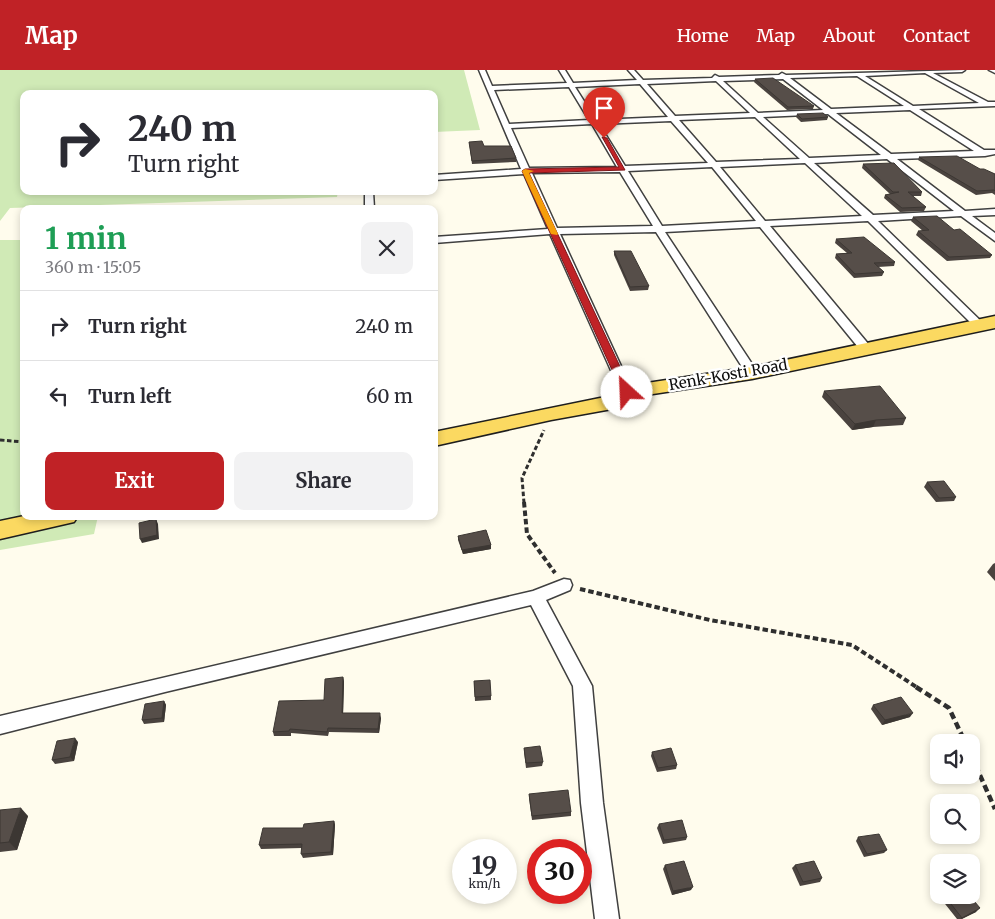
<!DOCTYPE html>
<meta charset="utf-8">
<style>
body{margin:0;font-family:Merriweather,serif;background:#f2f2f3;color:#2b2b33;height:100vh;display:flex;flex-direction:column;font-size:19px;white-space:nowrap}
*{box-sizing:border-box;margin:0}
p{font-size:16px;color:#7c7c81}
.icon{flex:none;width:28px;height:28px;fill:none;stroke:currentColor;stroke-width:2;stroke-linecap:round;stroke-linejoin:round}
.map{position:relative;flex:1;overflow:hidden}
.drawer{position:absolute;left:20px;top:135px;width:418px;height:315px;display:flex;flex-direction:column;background:#fff;border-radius:10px;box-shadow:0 2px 8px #0003}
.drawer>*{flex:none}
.banner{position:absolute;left:20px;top:20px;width:418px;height:105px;border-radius:10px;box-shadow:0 2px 8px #0003;background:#fff;color:#2b2b33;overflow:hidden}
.tools{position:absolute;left:930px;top:664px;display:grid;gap:10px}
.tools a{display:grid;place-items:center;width:50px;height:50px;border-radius:10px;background:#fff;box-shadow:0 2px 8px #0003;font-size:25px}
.speed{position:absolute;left:452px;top:769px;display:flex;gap:10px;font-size:25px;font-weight:700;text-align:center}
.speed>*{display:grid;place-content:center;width:65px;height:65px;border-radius:50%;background:#fff;box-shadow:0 2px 8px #0003;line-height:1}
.speed small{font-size:12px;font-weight:400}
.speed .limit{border:8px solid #d22;background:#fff;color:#111}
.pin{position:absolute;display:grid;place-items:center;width:42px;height:42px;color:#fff;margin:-51px -21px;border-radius:50% 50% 50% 0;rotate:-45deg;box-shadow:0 0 5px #0007}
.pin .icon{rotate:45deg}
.me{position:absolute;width:55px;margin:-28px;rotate:335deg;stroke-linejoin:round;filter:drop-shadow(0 0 4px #0008)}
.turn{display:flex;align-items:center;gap:18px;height:105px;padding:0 25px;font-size:22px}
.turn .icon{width:65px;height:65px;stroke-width:2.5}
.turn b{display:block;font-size:35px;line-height:42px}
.round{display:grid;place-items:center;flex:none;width:52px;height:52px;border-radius:10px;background:#f2f2f3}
.summary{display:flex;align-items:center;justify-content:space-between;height:85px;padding:0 25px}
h1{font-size:30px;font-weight:700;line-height:38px;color:#1e9e55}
.primary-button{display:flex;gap:10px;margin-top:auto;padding:10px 25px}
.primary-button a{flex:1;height:58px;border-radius:10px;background:#c02226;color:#fff;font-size:20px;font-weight:700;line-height:58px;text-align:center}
.primary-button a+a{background:#f2f2f3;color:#2b2b33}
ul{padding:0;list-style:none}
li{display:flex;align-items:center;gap:15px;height:70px;padding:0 25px;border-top:1px solid #e1e1e2}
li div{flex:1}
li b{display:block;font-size:19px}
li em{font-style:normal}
header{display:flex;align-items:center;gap:30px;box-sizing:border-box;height:70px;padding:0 25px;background:#c02226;color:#fff}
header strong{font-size:24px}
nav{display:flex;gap:28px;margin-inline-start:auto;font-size:18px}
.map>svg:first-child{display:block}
.green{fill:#d0eab6}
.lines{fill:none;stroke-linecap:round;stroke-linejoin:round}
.street-casing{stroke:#404040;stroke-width:3}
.primary-casing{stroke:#1e1e1e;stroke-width:3}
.path-far2{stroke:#2f2f2f;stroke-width:3;stroke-dasharray:4.5 2.5;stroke-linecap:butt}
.path-far1{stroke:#2f2f2f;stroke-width:4;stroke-dasharray:5.5 3;stroke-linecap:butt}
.path{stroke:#2f2f2f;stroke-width:4.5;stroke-dasharray:7 4;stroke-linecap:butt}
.street{fill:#fff;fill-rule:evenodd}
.primary{fill:#fbd961;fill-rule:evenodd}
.wall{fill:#4a433f}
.shaded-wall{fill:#3c3733}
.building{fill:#564e49;stroke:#3c3733}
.route{fill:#c02226;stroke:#7d1619}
.slow{fill:#f59e0b}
.labels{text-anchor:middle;stroke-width:5;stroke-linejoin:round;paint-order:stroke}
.street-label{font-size:15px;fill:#0d0d0d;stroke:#fff}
</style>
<header>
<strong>Map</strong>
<nav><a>Home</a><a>Map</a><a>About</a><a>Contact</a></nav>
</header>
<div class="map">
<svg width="995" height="849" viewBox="0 0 995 849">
<rect width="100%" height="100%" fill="#fffced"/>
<g class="green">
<path d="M0,0h464l16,60 -46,2v-38h-410v97h314l-1,6 -327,11 -10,13z"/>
<path d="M0,170h24v276h74l-4,18 -94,16z"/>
</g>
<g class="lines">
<g class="street-casing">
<g id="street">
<path d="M479,0h6l7,16 75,-3 -8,-13h6l8,13 64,-3 -9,-10h6l9,10 69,-2 3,-3 4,2 60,-2 3,-2 4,2 179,-5 -3,2 -29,1 55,29h7v4l-76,3 65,41h11v4l-10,2 -88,3 68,52 30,-2v6l-23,1 23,17v8l-34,-25 -83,5 108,105 -2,2h-8l-108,-107 -98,5 100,120 2,3 -6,4 -4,-1 -102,-125 -95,5 93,141 -6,4 -6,-4 -90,-141 -96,2 73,158 -1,3h-10l-72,-161 -116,9v-6l114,-8 -24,-55 -90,6v-5l87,-6zM925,3l54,30 -66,3 -48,-30zM857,6l47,30 -73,3 -41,-31zM783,9l40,31 -65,3 -35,-32zM716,11l34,32 -75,3 -28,-32zM640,14l28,33 -72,3 -21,-33zM569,17l20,33 -80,4 -15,-34zM910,40l64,41 -83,3 -55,-41zM828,44l53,41 -72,3 -46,-41zM755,47l45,42 -84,3 -37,-42zM671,51l37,42 -83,3 -26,-42zM592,54l25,43 -88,1 -18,-40zM887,89l67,52 -81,4 -59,-52zM805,93l57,53 -97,5 -45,-54zM712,97l44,54 -94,5 -34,-55zM620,102l33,54 -96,2 -25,-55z"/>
<path d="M989,0h6v3z"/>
<path d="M365,121h8l1,18h-9z"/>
<path d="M564,509l6,1 2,5 -2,5 -24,10 46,86 11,117 16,116h-24l-14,-116 -8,-117 -42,-81 -366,87 -165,42v-18l533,-125z"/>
</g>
</g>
<g class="primary-casing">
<g id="primary">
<path d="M995,246v12l-243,51 -119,18 -13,10 -8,2 -61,11 -117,26v-14l171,-35 14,-10 8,-1 125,-19z"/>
<path d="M24,446h54l-4,6 -74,17v-18z"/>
</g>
</g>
<g class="path-far2">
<path d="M0,370l24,2"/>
<path d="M524,433l-2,-25 22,-48"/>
</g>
<g class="path-far1">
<path d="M524,432l3,32 28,39"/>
<path d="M580,519l130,31 142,25 66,43"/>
</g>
<g class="path">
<path d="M916,617l33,21 16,34"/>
<path d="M971,685l24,54"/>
</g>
<use href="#street" class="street"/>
<use href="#primary" class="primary"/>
</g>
<g class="wall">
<path d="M755,9l59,27 -1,3 -26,1 -33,-28z"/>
<path d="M797,44l31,3 -1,3 -26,2 -5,-5z"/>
<path d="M469,72l15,4 32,12v4l-44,2z"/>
<path d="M919,87l61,12 15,5v21l-3,-2 -16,2 -58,-35z"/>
<path d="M863,94l59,28 -1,4h-9l14,11 -2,4 -24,1 -16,-14 1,-3 5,-1 -28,-26z"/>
<path d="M913,147l41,13 38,25 -2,3 -43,3 -31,-26 2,-4h5l-12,-10z"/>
<path d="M836,169l59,23 -1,4 -16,1 6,5 -2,4 -28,2 -19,-20 1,-4 11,-1 -12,-10z"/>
<path d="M614,181l35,35 -1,4 -18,1 -16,-36z"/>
<path d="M824,321l82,27 -3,7 -30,2 -21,3 -30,-33z"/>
<path d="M927,412l29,15 -2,4 -18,1 -12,-15z"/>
<path d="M458,466l33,9v4l-28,5 -5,-14z"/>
<path d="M995,493v18l-8,-9 6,-8z"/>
<path d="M343,607l1,5 -1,31 38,5 -2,15 -50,-1 -1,4 -37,-3v3h-17l-1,-4 51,-32z"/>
<path d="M474,611l17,15v4l-16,1z"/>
<path d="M164,631l2,4 -2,17 -20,2 -2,-4z"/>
<path d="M873,635l37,12 -28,8 -11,-16z"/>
<path d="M78,672l-4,19 -19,3 -3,-4z"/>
<path d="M524,678l19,14 -1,4 -16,2 -2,-16z"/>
<path d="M652,682l25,13 -1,4 -19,3 -6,-16z"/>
<path d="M529,724l42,18v4l-39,4 -3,-22z"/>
<path d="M0,740l28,6 -11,34 -17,2z"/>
<path d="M334,751l1,4 -2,30 -30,3 -2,-4 1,-6 -41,1 -2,-4z"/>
<path d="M659,754l28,13 -1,3 -23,4 -6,-16z"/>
<path d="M858,767l29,13 -3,3 -20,4 -8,-16z"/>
<path d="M665,795l26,25 -19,5 -9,-26z"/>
<path d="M795,795l27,13 -2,4 -20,4 -8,-18z"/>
<path d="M939,809v16h30l7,17 -14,7h-5l-27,-34 4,-3z"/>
</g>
<g class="shaded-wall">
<path d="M876,350l-3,7 -21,3 3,-6z"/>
<path d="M156,449l2,5 1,15 -17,4 -2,-4z"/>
<path d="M491,475v4l-28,5 -1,-4z"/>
<path d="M343,607l1,5 -1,35 -1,-4z"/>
<path d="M164,631l2,4 -2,17 -2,-4z"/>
<path d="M380,643l1,5 -2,15 -1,-4z"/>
<path d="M913,643l-3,4 -28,8 3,-5z"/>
<path d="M75,668l3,4 -4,19 -4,-4z"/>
<path d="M21,738l7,8 -11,34 -8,-8z"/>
<path d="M334,751l1,4 -2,30 -2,-3z"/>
<path d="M693,817l-2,3 -19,5 1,-4z"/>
<path d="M980,838l-4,4 -15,7 1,-1z"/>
</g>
<g class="building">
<path d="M773,8l41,28 -26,1 -33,-28z"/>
<path d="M823,43l5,4 -26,2 -5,-5z"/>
<path d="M482,71l2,5h27l5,12 -44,3 -3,-19z"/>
<path d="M957,86l23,13h4l11,5v17l-1,-1 -17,1 -58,-34z"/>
<path d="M894,93l28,29h-14l18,15 -24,1 -17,-13 14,-3h-6l-30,-28z"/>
<path d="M937,146l17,14 6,-1 32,26 -43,2 -31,-26 11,-1 -16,-13z"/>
<path d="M864,167l31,25 -21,1 10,9 -29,2 -19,-20 16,-1 -16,-14z"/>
<path d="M614,181h17l18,35 -19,1z"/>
<path d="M880,316l26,32 -30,2 -21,4 -31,-33z"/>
<path d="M944,411l12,16 -17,1 -12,-16z"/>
<path d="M156,449l1,16 -17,4 -1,-16z"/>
<path d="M486,460l5,15 -29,5 -4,-14z"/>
<path d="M343,607l-1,36h38l-2,16 -50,-1 -1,4 -37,-3 -1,2 -16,1 6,-31 45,-1 1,-21z"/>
<path d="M490,610l1,16 -16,1 -1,-16z"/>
<path d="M901,627l12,16 -28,7 -12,-15z"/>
<path d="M164,631l-2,17 -20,2 3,-16z"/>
<path d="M75,668l-5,19 -18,3 5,-19z"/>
<path d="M540,676l3,16 -17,1 -2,-15z"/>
<path d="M671,678l6,17 -19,3 -6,-16z"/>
<path d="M568,720l3,22 -39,4 -3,-22z"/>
<path d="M21,738l-12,34 -9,1v-33z"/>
<path d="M682,750l5,17 -23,3 -5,-16z"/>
<path d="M334,751l-3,31 -30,2 1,-10 -43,1 4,-17h40l1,-4z"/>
<path d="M879,764l8,16 -20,4 -9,-17z"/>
<path d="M684,791l9,26 -20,4 -8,-26z"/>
<path d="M814,791l8,17 -19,4 -8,-17z"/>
<path d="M939,809v9l-5,-6z"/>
<path d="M944,825h25l11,13 -18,10z"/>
</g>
<path class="route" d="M602,67l5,1 18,32 -96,3 103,219 -5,3 -5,-3 -100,-221 3,-2 94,-2z"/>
<path class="slow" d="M525,99l9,2 -5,2 29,61 -1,1 -6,-1 -29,-63z"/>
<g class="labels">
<g class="street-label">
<text transform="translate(728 305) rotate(-10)" y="5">Renk-Kosti Road</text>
</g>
</g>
</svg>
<div class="tools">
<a><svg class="icon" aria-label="sound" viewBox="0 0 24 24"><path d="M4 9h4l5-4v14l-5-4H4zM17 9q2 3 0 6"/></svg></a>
<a><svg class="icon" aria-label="search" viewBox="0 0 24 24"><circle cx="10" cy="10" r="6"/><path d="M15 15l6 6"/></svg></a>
<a><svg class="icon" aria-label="layers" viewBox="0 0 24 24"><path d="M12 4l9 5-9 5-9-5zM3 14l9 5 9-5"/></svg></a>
</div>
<div class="speed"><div>19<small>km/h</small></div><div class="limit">30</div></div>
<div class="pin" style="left:604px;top:68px;background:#d93025"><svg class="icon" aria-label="arrive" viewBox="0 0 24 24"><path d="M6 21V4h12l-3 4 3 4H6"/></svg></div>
<svg class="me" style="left:627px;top:322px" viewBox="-20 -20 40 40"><circle r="19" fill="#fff"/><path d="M0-13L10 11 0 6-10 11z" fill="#c02226"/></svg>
<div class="banner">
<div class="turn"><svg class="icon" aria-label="right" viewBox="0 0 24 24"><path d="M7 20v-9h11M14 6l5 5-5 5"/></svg><div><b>240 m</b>Turn right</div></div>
</div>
<section class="drawer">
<div class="summary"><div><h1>1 min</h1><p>360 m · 15:05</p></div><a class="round"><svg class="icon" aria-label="close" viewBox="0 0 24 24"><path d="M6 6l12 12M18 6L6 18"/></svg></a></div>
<ul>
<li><svg class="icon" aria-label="right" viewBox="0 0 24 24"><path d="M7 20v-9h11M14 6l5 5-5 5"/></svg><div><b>Turn right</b></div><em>240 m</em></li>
<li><svg class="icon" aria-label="left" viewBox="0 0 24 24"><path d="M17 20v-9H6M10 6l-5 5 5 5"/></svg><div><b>Turn left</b></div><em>60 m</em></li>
</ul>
<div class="primary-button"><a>Exit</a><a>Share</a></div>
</section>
</div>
